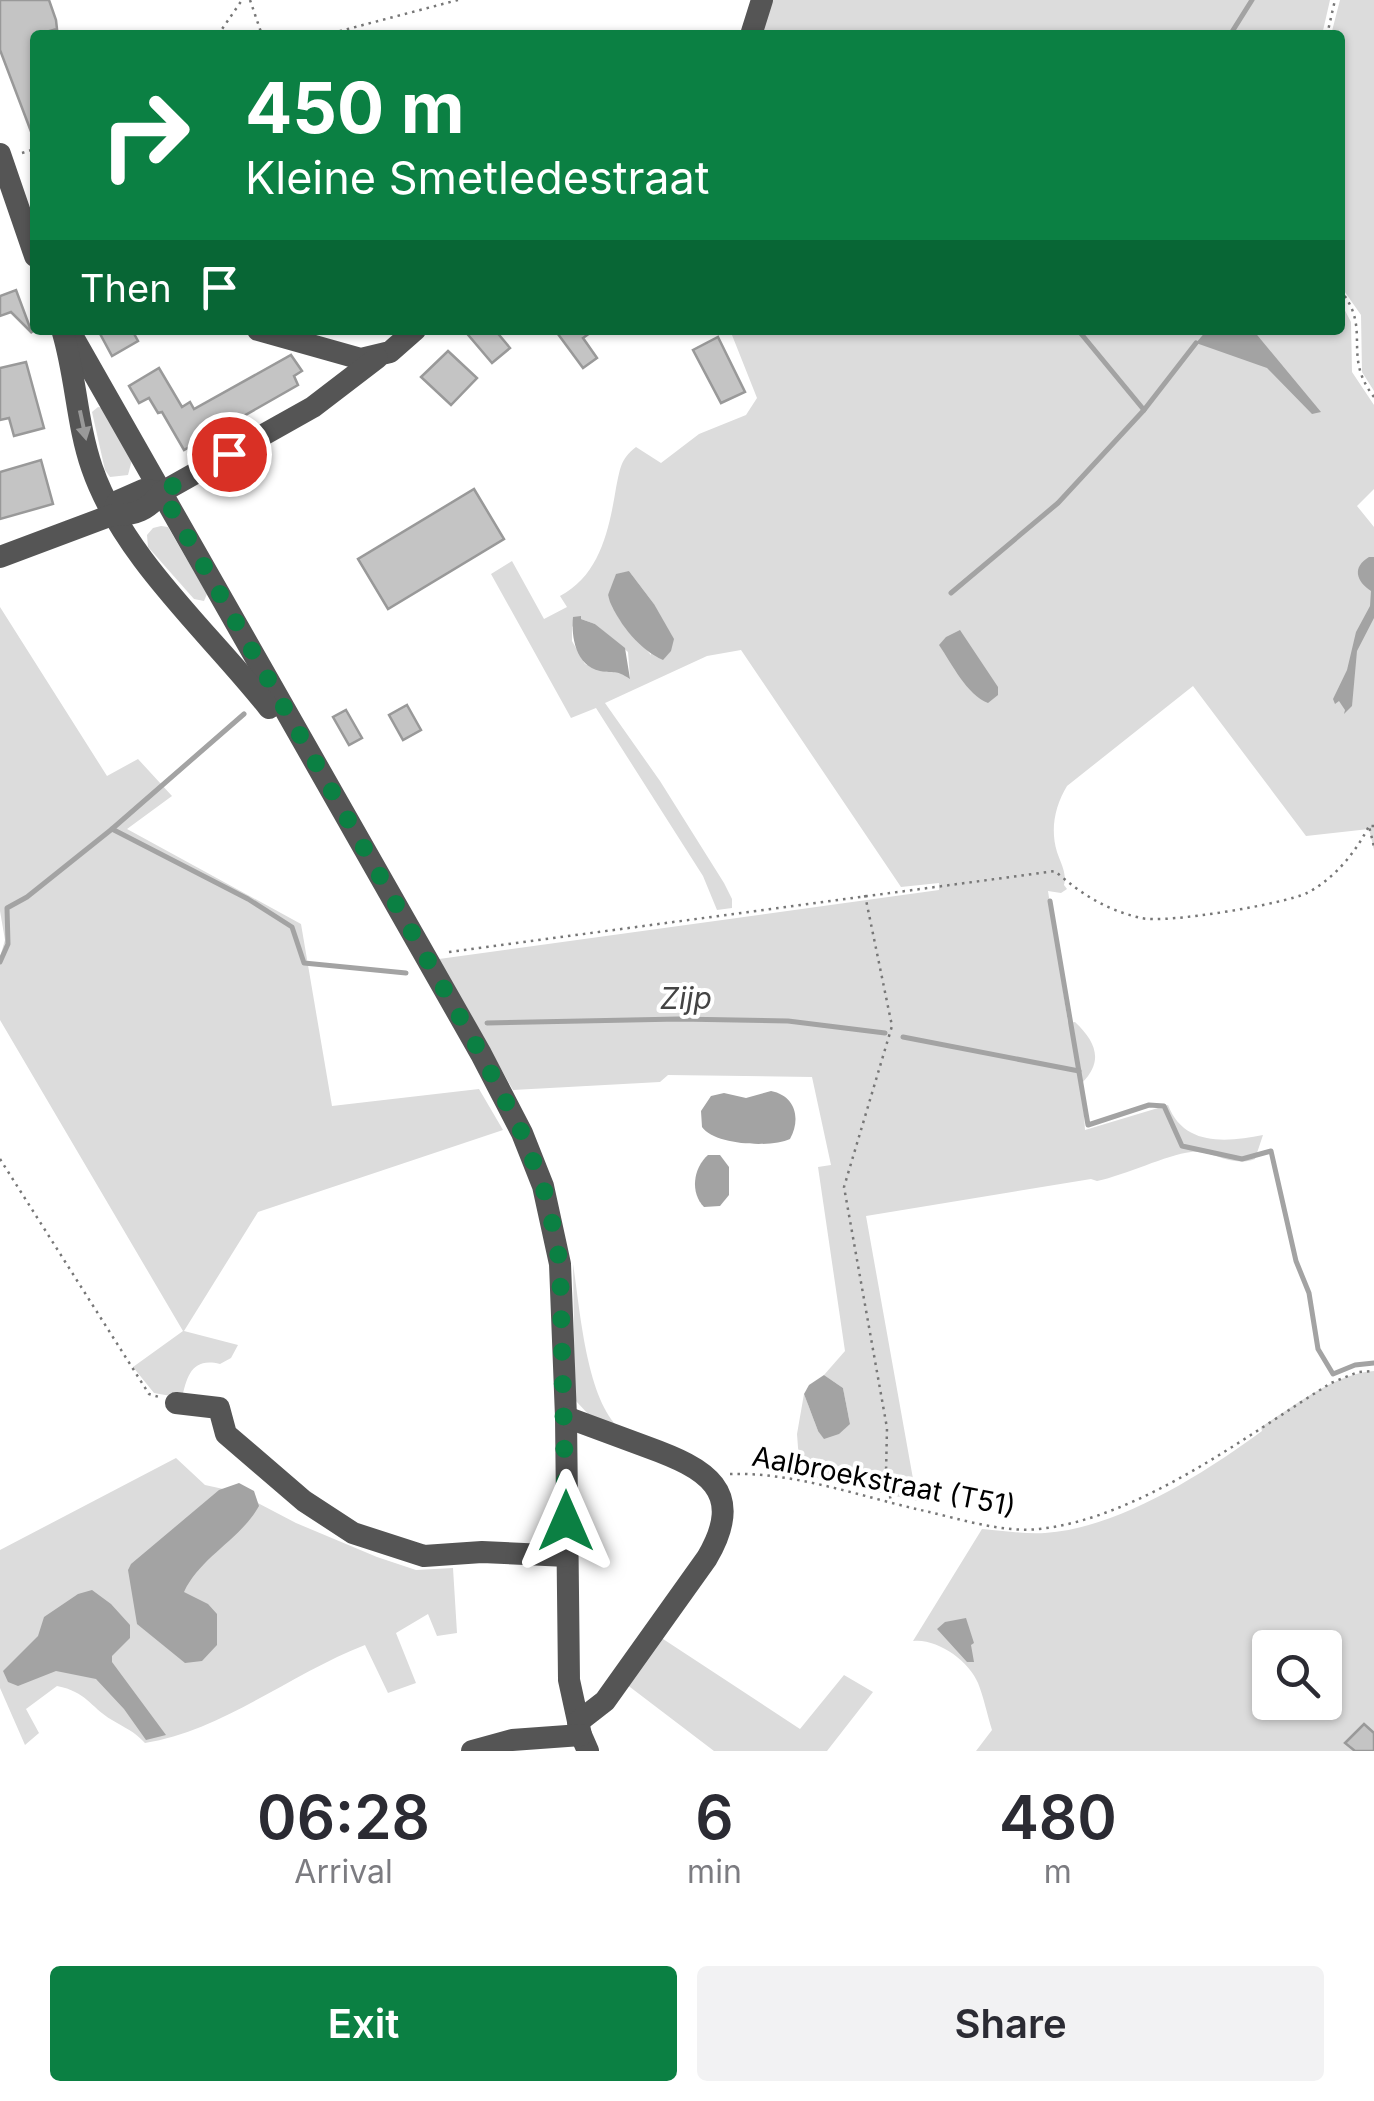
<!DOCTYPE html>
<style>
body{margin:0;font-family:Inter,sans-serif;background:#f2f2f3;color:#2b2b33;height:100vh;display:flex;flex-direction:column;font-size:38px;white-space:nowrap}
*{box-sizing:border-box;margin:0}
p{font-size:32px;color:#7c7c81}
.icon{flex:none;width:55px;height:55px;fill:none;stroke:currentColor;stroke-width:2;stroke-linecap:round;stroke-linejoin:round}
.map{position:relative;height:1751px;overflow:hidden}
.details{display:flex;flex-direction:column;background:#fff;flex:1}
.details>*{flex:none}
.top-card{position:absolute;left:30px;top:30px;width:1315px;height:305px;border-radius:10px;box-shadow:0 2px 8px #0004;background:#0b8043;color:#fff;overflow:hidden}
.tools{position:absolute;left:1252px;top:1630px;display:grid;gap:20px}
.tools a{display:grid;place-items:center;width:90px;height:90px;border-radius:10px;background:#fff;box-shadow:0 2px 8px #0004;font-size:50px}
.pin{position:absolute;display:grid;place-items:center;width:85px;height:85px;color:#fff;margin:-42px;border:5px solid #fff;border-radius:50%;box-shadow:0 2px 10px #0007}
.me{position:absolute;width:110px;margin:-55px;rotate:0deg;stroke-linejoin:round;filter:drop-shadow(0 0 8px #0008)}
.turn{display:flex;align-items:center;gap:35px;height:210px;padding:0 50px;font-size:45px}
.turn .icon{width:130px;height:130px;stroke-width:2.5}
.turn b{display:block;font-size:70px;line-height:85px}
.then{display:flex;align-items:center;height:95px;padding:0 50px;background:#0003;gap:20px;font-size:38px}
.eta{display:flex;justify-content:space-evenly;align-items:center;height:170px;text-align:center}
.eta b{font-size:60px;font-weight:600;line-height:70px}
.button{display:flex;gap:20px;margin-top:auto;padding:20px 50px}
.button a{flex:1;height:115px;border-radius:10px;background:#0b8043;color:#fff;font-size:40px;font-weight:600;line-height:115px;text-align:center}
.button a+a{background:#f2f2f3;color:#2b2b33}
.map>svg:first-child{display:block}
.green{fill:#dcdcdc;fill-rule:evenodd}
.water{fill:#a3a3a3}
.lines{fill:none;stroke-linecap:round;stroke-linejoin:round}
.stream{stroke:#a3a3a3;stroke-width:5}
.building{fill:#c4c4c4;stroke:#999;stroke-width:2.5}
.path{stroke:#777;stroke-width:2.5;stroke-dasharray:2.5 5;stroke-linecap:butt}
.minor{stroke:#555;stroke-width:22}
.oneway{fill:#999}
.route{stroke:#0b8043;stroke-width:18;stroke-dasharray:0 32.4}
.labels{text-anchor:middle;stroke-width:8;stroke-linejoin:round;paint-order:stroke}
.street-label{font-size:28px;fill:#000;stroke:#fff}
.water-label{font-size:30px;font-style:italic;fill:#444;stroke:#fff}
</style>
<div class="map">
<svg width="1374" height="1751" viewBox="0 0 1374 1751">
<rect width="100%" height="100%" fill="#fff"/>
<g class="green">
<path d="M773,0h557l-8,35h-564z"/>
<path d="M1340,0h34v391l-12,-19 -1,-57 -21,-30v-250h-9z"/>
<path d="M1340,301l11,21 1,50 22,33v84l-17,17 17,21v323l-5,-21 -63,7 -113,-150 -126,100c-12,20 -17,43 -10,66 4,12 10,21 7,33l3,4 -6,4 -13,-2 20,132 7,-1c21,20 29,39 7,61l3,47 83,-25c16,42 60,37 95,30l-8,24c-24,9 -42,-9 -64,-7 -25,3 -65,23 -94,29l-6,-2 -225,37 51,285 -117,-27 -3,-40 7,-40 14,37 32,-7 -7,-36 -19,-13 21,-24 -27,-184 13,-2 -19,-88 -144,-2 -8,7 -147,8 -74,-131 500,-69v-7l-38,4 -160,-237 -34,6 -102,47 55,78 64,102 8,16v9l-15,2 -14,-34 -107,-168 -25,10 -80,-144 21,-13 32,58 23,-12 -7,-11c40,-21 49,-66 56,-108 4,-18 4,-29 20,-41l25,16 38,-29 47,-19 11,-17 -27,-68h610zM629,571l25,33 -3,51 -31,-35 -12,-25zM581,619l14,5 33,28 2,26 -13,-8 -11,2 -21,-8 -13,-23v-14z"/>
<path d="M98,407l5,1 30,48 -5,19 -18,2 -5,-7 -13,-58z"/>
<path d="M161,526l7,1 39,67 -3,7 -10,-2 -46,-52 -1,-12 6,-7z"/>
<path d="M0,607l107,169 31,-17 34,37 -45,33 174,95 31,182 147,-17 24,41 -245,82 -74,119 54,14 -7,13 -11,6c-28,-7 -33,12 -38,34l-28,-5 -21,-26 50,-36 -183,-311v-63l5,-17 -5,-29z"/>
<path d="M573,1264c7,44 13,135 47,165l-30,-13 -15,-16z"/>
<path d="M1374,1371v380h-398l16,-21c-5,-16 -8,-32 -14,-47 -9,-22 -41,-45 -65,-42l69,-112c21,2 42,5 63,4 74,-5 158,-59 217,-102l-1,-4c34,-21 72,-53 113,-56zM1270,1648h55v54h-55z"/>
<path d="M176,1458l29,27 32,7 59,31 81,34 39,13 37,-2 4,65 -20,3 -9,-22 -32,19 20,50 -28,10 -23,-48c-73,28 -143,86 -220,98 -11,-12 -20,-15 -33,-23 -23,-14 -25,-28 -55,-34l-31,23 13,24 -14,12 -25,-57v-138z"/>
<path d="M660,1637l140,92 44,-54 29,17 -46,59h-113l-88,-67z"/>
</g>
<g class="water">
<path d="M1207,330h46l68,82 -9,2 -45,-46 -71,-25z"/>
<path d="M1369,557h5v61l-17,33 -5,55 -8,8 1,-4 -6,-9 -4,3 -2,-5 14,-29 9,-38 14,-26 1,-15c-15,-10 -19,-24 -2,-34z"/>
<path d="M629,571l25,33 20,35 -3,12 -8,9c-23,-10 -43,-35 -53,-58l-2,-7 8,-21z"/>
<path d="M581,616v3l14,5 30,24 5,31c-15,-10 -15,-5 -30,-8 -24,-5 -29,-34 -27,-54z"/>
<path d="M960,630l38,57v8l-10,8c-21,-8 -36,-39 -49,-58l7,-8z"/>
<path d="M771,1091c25,5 30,28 19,48 -19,9 -76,6 -88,-12l-1,-16 10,-15 13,-3 22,5z"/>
<path d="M708,1155h12l9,12v28l-9,11 -16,1c-14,-14 -11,-39 4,-52z"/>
<path d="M824,1375l19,13 7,36 -11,10 -15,5 -6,-8 -14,-37 5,-9z"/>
<path d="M239,1483l15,8 5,15c-19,34 -59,51 -75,86l24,12 9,10v31l-15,16 -17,2 -48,-39 -9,-54 3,-6 88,-74z"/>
<path d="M92,1590l19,14 19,21v13l-18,18v6l54,73 -20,5 -22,-31 -28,-30 -40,-8 -38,15 -10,-4 -5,-11 35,-35 6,-19 34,-23z"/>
<path d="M966,1618l8,25 -3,2 3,17h-7l-30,-33 8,-7z"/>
</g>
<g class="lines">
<g class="stream">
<path d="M1230,35l22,-35"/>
<path d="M1078,330l66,80"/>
<path d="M951,593l107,-90 86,-93 52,-67"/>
<path d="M112,829l136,70 44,28 12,36 102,10"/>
<path d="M1050,901l38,224 61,-20 15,1 18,40 60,13 29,-8 25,110 13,32 9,56 15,25 22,-9 19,-2"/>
<path d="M0,962l8,-18 -1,-36 20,-11 85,-68 132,-115"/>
<path d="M487,1023l192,-4 109,2 97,12"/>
<path d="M903,1037l176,34"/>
</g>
</g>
<g class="building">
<path d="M0,0h49l7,20 1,9 -22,6v107l-35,-92z"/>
<path d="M16,290l16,43 -21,-21 -11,4v-20z"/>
<path d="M98,330h34l6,11 -26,15z"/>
<path d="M464,330h31l15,18 -18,15z"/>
<path d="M555,330h39l-11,8 14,20 -14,10z"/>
<path d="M718,337l27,55 -24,11 -28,-53z"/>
<path d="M448,351l29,27 -26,27 -30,-28z"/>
<path d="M291,355l11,16 -8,5 4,9 -114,65 -22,-38 -4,1 -9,-15 -10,5 -10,-17 30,-18 23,39 8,-5 4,7z"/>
<path d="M26,362l18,66 -30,8 -5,-18 -9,2v-52z"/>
<path d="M41,460l12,44 -53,15v-47z"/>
<path d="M474,489l30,50 -116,70 -30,-50z"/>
<path d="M407,705l14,25 -18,10 -14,-25z"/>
<path d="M346,710l16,28 -13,7 -16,-28z"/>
<path d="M1364,1724l10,9v18h-19l-10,-8z"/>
</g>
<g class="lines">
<g class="path">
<path d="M250,0l12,35"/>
<path d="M218,35l24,-35"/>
<path d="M325,35l133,-35"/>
<path d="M1327,35l8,-35"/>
<path d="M22,153l13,-4"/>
<path d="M1340,290c33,39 1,65 34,107"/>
<path d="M1374,826h-5l5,21"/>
<path d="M865,895l27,131 -48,161 43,241 -1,45 5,29"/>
<path d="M449,952l606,-81c26,23 51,39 86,47 25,6 143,-14 166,-25 27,-14 49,-41 62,-67"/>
<path d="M0,1159l149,235 10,3"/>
<path d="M730,1474c65,-2 132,23 195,37 35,8 78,22 114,18 101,-11 207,-93 292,-146l27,-11 16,-1"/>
</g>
<g class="minor">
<path d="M751,35l11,-35"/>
<path d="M0,154l35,102"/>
<path d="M69,330l412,724 41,79 21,53 17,78 6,153 3,263 12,55 7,16"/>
<path d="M258,330l103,29 29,-7 25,-22"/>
<path d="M63,333c13,44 14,92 29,135 31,90 119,166 177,240"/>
<path d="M112,515l6,-14 25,-11 19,2"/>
<path d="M0,557l112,-42c23,1 36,-5 50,-23l151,-85 64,-49"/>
<path d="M176,1403l43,5 7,26 78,67 49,32 71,23 58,-4 85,4"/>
<path d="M566,1417c27,10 54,20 81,30 58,21 100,43 60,111l-102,143 -27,21"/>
<path d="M472,1751l40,-11 69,-5"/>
</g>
</g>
<defs><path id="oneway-solid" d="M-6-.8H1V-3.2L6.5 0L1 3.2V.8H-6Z" transform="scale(2.5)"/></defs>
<use class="oneway" href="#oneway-solid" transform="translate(83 425) rotate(78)"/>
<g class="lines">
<path class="route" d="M229,454l-67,38 319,562 41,79 21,53 10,40 7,38 6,257"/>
</g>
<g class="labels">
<g class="street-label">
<text transform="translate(884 1481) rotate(11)" y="10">Aalbroekstraat (T51)</text>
</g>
<g class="water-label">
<text x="686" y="1009">Zijp</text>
</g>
</g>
</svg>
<div class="tools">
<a><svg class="icon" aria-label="search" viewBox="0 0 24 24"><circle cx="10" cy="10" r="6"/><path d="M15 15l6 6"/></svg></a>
</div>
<div class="pin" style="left:229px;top:454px;background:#d93025"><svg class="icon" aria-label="arrive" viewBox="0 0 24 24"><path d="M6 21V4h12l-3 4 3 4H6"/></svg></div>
<svg class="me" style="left:566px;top:1521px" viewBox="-20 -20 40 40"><path d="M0-17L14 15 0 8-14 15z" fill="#0b8043" stroke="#fff" stroke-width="4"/></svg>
<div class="top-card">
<div class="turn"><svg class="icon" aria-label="right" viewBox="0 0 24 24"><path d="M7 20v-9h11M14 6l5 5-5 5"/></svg><div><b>450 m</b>Kleine Smetledestraat</div></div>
<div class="then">Then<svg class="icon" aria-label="arrive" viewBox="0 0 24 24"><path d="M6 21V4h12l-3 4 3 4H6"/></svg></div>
</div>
</div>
<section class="details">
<div class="eta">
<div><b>06:28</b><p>Arrival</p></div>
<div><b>6</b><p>min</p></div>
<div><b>480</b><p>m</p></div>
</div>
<div class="button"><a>Exit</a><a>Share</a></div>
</section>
